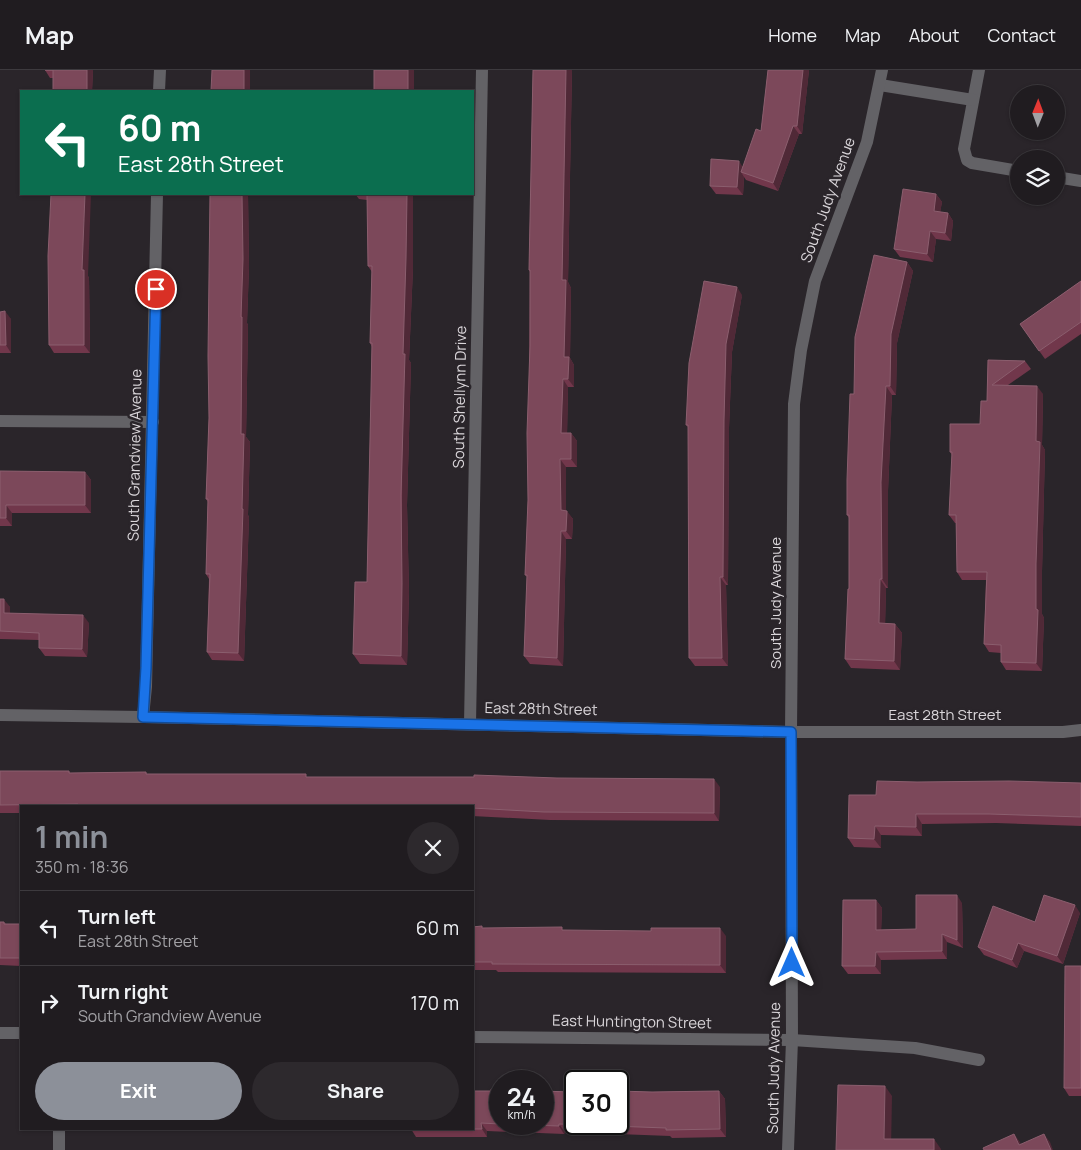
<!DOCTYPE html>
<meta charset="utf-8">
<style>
body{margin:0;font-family:Manrope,sans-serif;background:#2d292d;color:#f1f3f6;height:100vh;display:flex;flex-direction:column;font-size:19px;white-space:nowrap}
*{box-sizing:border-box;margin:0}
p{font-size:16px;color:#a2a1a5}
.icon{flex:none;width:28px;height:28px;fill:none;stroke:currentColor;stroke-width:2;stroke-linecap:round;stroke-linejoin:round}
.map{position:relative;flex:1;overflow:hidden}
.panel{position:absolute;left:20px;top:735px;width:454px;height:325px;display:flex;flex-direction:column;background:#201c20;border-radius:0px;box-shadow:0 1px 4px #0004,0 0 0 1px #3d3a3e}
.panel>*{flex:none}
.hud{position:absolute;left:20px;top:20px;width:454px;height:105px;border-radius:0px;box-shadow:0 1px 4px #0004,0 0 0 1px #3d3a3e;background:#0b6e4f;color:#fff;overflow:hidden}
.needle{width:32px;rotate:1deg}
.controls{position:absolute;left:1010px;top:15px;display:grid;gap:10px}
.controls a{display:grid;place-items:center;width:55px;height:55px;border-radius:50%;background:#201c20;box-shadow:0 1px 4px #0004,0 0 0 1px #3d3a3e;font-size:25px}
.speed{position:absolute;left:489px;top:1000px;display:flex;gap:10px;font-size:25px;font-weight:700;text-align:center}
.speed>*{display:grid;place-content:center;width:65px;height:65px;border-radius:50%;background:#201c20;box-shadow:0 1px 4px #0004,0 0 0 1px #3d3a3e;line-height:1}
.speed small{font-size:12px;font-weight:400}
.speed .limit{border:2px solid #111;border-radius:8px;background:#fff;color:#111}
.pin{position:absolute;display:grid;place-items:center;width:42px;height:42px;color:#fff;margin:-21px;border:2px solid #fff;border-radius:50%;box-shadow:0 1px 5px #0007}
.me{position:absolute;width:55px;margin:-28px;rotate:0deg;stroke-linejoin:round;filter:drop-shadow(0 0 4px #0008)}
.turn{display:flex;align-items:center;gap:18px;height:105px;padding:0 15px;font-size:22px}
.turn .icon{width:65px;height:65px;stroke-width:2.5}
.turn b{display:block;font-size:35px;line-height:42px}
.round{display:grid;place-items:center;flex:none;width:52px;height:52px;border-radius:26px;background:#2d292d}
.overview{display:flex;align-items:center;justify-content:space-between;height:85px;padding:0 15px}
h1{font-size:30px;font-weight:700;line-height:38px;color:#8c9099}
.action{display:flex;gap:10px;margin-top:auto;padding:10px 15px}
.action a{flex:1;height:58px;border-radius:30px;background:#8c9099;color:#fff;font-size:20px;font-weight:700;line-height:58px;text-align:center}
.action a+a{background:#2d292d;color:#f1f3f6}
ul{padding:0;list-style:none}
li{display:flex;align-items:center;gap:15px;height:75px;padding:0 15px;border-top:1px solid #3d3a3e}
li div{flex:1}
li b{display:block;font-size:19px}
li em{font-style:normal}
header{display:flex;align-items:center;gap:30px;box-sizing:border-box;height:70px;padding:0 25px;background:#201c20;border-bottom:1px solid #3d3a3e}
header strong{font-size:24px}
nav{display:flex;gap:28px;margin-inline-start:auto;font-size:18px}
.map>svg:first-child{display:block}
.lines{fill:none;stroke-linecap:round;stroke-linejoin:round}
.service{stroke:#636266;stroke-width:12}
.minor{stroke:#636266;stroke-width:12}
.wall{fill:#71374b}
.shaded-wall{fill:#502937}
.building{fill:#7c485a;stroke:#8b5e6e}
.route-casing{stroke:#114b97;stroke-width:12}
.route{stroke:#1a73e8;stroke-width:9}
.labels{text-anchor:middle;stroke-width:5;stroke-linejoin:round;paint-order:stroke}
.street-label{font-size:15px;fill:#dad6da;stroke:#2a252a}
</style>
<header>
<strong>Map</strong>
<nav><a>Home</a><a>Map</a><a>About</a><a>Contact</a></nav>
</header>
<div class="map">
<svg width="1081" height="1080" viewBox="0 0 1081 1080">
<rect width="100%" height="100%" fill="#2a252a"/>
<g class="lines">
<g class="service">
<path d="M979,0l-15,79 3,11 5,3 47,8"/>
<path d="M880,15l93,15"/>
<path d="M1056,107l25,4"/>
</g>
<g class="minor">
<path d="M159,21l1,-21"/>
<path d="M0,351l153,1"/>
<path d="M0,645l143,2 648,15h272l18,-2"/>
<path d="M143,647l3,-30 11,-493"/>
<path d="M470,654l12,-654"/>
<path d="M0,963h21"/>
<path d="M472,967l320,3 123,8 64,12"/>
<path d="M59,1080v-21"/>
<path d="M788,1080l4,-110 -1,-308 3,-328 7,-54 14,-69 52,-139 15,-72"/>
</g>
</g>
<g class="wall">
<path d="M45,0h48l-1,21h-39v-13h-3z"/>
<path d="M533,0h39l-4,212 3,6 -1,70 4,7v22h-6l-1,46h4l6,8v26h-11v44l7,8 -1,20h-6l-3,127 -33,-2 -6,-8 3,-79 -2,-2 3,-75 2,-228 -1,-2z"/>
<path d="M768,0h41l-7,64h-3l-21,57 -32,-11 -2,-3 -1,18 -27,-1 -6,-8 33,-20 18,-35z"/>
<path d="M248,124l1,73 -2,56 1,2 -2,112 4,5 -2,73 1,2 -5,144 -32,-1 -5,-8 2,-73 -3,-5 2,-72 -2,-3 3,-81z"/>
<path d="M355,124h58v74l-4,92 2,3 -4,142 2,87 -2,73 -47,-1 -7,-10 14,-72 5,-235 -2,-4 2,-71 -4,-6 -1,-66 -8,-1z"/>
<path d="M936,124l6,8 -2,10 8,1 5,8 -2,20 -15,-2 -3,23 -33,-5 -6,-8z"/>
<path d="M907,192l6,9 -16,72 -1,52h-4l-4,96v97h-2l-1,35 10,1 7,9 -2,37 -49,-2 -6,-9 4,-70v-71l-2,-3 7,-121z"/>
<path d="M88,206l1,2 1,75h-36l-5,-8z"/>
<path d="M1081,211v53l-36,25 -25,-35z"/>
<path d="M742,225l-10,57 -3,76 -1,157h-2l2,81h-33l-6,-8 -1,-231 -2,-2z"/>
<path d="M0,242l11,7v34h-11z"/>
<path d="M988,290l37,1 6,8 -23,16 35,9 -1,51 3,5 -3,122v42l2,4 -2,53 -36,-1 -5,-8v-9l-12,-1 -5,-8 2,-64h-24l-5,-8 -1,-49h-1l-6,-8 3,-60 -2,-3 30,-28 7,-23z"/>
<path d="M0,401l85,1 6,8v33h-79v13h-12z"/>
<path d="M0,529l10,8v6l79,10 -2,34 -42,-1 -6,-8v-8l-39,-1z"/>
<path d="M0,701h69l1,2 76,-1 1,2 161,3 412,10 -1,34 -169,-1 -78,-4v-10h-451v7h-21z"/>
<path d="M917,712l164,1v43l-85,-3 -74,1v12l-41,-1v13l-27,-1 -6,-9 28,-43z"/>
<path d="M876,830l6,8 -1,22 35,-1 46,-26 1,45 -16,-6v17l-66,1v14h-33l-6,-8z"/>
<path d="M1080,843l-17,51 -39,-13 -7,17 -33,-13 -6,-8 57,-25z"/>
<path d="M0,852h4l2,2h15v42l-21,-1z"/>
<path d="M472,857l11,1 243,8v37l-228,-1 -2,-2h-24z"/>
<path d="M1081,896v130h-12l-5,-8z"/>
<path d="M472,1021l180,1 67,-1 6,8 1,38 -54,1 -2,-2 -105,-4 -1,2 -77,-3v6h-71l-5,-8h-61h122z"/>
</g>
<g class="shaded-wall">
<path d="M87,0h6l-1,21h-5z"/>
<rect x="244" y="0" width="6" height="21"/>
<rect x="408" y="0" width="6" height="21"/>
<path d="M566,0h6l-4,212 3,6 -1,70 4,7v22l-6,-8 -4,-22 -2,-77z"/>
<path d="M803,0h6l-7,64 -5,-8z"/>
<path d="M793,56l6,8 -21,57 -5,-8z"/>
<path d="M739,91l5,8 -3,3 3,5 -1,18 -6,-8z"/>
<path d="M85,124h6l-3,82 1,2 1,75 -6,-8 -2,-75z"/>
<path d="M242,124h6l1,73 -2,56 1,2 -2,112 4,5 -2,73 1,2 -5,144 -6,-8 4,-144 -1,-75z"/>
<path d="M407,124h6v74l-4,92 2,3 -4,142 2,87 -2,73 -6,-9 2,-302z"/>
<path d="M936,124l6,8 -3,17 -5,-8z"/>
<path d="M948,143l5,8 -2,20 -6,-8z"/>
<path d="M930,161l6,8 -3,23 -6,-8z"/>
<path d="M907,192l6,9 -16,72 -1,52 -6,-9 1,-52z"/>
<path d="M737,217l5,8 -10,57 -3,76 -1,157 -5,-8 1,-157 2,-76z"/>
<path d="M5,241l6,8v34l-5,-8z"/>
<path d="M563,309l5,8 -1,54 -6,-8z"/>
<path d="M886,316l6,9 -4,96v97l-6,-9 -1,-97z"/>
<path d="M1037,316l6,8 -1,51 3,5 -3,122v42l2,4 -2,53 -6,-8v-222z"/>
<path d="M571,363l6,8v26l-6,-8z"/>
<path d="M560,389l6,8v51l-5,-8z"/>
<path d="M85,402l6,8v33l-6,-8z"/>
<path d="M6,435l6,8v13l-6,-8z"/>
<path d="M567,441l6,8 -1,20 -6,-8z"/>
<path d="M561,461l5,8 -3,127 -6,-8z"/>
<path d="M720,507l6,8 2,81 -6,-8z"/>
<path d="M880,509l6,9 -1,44 -6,-9z"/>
<path d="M4,529l6,8v14l-6,-8z"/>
<path d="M83,545l6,8 -2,34 -5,-8z"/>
<path d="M895,554l7,9 -2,37 -6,-9z"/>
<path d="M714,709l6,8 -1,34 -5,-8z"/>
<path d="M916,744l6,10v12l-6,-9z"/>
<path d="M875,756l6,9v13l-7,-9z"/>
<path d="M957,825l5,8 1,45 -6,-8z"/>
<path d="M876,830l6,8 -1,30 -5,-8z"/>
<path d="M1075,835l5,8 -17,51 -6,-8z"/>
<path d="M720,858l6,8v37l-6,-8z"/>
<path d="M942,864l5,8v17l-5,-8z"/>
<path d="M1018,873l6,8 -7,17 -5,-8z"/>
<path d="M876,882l5,8v14l-6,-8z"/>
<path d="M885,1016l7,10 -1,53 -7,-10z"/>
<path d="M719,1021l6,8 1,38 -6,-8z"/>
<path d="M481,1053l6,8v6l-5,-8z"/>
<path d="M559,1054l6,8 -1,2 -5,-8z"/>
<path d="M1014,1064l6,8 3,8 -4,-5z"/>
<path d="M1044,1064l6,8 3,8h-2z"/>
<path d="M934,1069l7,10v1h-7z"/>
</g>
<g class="building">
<path d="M45,0h42v21h-34v-21z"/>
<path d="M212,0h32v21h-33z"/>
<rect x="374" y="0" width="34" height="21"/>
<path d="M533,0h33l-4,210h4l-2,77h5l-1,22h-5l-2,54h10v26h-11l1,51 6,1 -1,20h-5l-4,127 -33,-2 3,-81h-2l3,-75 -1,-67 3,-87v-76h-1z"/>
<path d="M768,0h35l-6,56h-4l-20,57 -32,-11 15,-43 5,2z"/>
<path d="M711,89l28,2 -2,26 -27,-1z"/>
<path d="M903,119l33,5 -2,17 14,2 -3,20 -15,-2 -3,23 -33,-5z"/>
<path d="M51,124h34l-3,76h2v75h-35l-1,-89z"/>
<path d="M210,124h32l1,65 -2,58h1l-1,117h3l-2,75h1l-5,144 -31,-1 3,-78h-4l2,-75h-2l3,-81 -1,-62z"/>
<path d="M367,124h40l-1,64 -3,96h2l-4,141 1,88 -1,73 -48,-2 2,-72h12l5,-239h-2l2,-77h-4z"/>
<path d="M874,185l33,7 -16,72 -1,52h-4l-5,96 1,97h-2l-1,44 16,1 -1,37 -49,-2 3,-70h1v-74h-2v-35l3,-86h4l1,-57z"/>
<path d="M704,211l33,6 -11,57 -2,76 -1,157h-3l2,81h-33l-1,-233h-2l3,-62z"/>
<path d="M1081,211v41l-42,29 -19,-27z"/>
<path d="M5,241l1,34h-6v-33z"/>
<path d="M988,290l37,1 -33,24 45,1 -1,55 4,1 -4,122v45l2,1 -2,53 -35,-1v-17l-17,-1 3,-72h-30l-1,-57h-7l3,-63h-2v-28h30l1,-23h6z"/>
<path d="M0,401l85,1v33h-79v13h-6z"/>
<path d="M0,529h4v14l79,2 -1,34 -43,-1v-15l-39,-2z"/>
<path d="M0,701h69v2l77,-1v2h160v3h168v-2l83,3 157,1v34l-170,-1 -72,-4v-2h-394v-2l-78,1z"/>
<path d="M877,711l40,1 92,-1 72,2v34l-92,-3h-73v13l-41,-1 -1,13 -26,-1 1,-43h27z"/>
<path d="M916,825h41v45l-15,-6v17l-66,1 -1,14h-33l1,-66h33v30l40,-1z"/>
<path d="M1044,825l31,10 -18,51 -39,-13 -6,17 -34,-13 15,-41 42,16z"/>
<path d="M0,852h4v2h17v34h-21z"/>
<path d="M482,856v2l80,-1v3l89,1v-3h69v37l-228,-1v-2h-20v-35z"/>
<path d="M1065,896h16v122h-17z"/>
<path d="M838,1015l47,1 -1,53h50v11h-98z"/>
<path d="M491,1019h9v35l-19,-1 1,6h-10v-38h19z"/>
<path d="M570,1019h5v35h43v-33l34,1 67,-1 1,38 -54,1v-2l-107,-4v2l-58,-2h41v-33l28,1z"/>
<path d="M1014,1064l5,11 25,-11 7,16h-67l-1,-2z"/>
</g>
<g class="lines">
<g class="route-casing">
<path id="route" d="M156,219l-10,379 -3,49 648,15 1,231"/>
</g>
<use href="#route" class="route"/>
</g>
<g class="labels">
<g class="street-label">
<text transform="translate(828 130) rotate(-70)" y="5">South Judy Avenue</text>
<text transform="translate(460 327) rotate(-89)" y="5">South Shellynn Drive</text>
<text transform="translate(135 385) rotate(-89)" y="5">South Grandview Avenue</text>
<text transform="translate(776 533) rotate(-90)" y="5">South Judy Avenue</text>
<text transform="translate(541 639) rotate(1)" y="5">East 28th Street</text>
<text x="945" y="650">East 28th Street</text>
<text transform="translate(632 952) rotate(1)" y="5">East Huntington Street</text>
<text transform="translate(774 998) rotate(-89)" y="5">South Judy Avenue</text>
</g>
</g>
</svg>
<div class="controls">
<a><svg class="needle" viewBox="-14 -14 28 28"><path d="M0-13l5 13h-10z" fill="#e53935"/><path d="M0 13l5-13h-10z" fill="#a2a1a5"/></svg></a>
<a><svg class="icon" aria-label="layers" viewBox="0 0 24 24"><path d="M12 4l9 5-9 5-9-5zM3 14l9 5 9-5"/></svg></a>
</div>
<div class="speed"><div>24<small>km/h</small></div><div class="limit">30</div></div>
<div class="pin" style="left:156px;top:219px;background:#d93025"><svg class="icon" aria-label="arrive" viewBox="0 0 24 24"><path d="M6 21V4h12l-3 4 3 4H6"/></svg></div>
<svg class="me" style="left:792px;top:893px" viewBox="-20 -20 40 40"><path d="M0-17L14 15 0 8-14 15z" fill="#1a73e8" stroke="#fff" stroke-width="4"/></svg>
<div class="hud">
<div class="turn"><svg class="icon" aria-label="left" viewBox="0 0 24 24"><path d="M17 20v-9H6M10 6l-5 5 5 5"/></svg><div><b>60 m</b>East 28th Street</div></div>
</div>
<section class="panel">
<div class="overview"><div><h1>1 min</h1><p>350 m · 18:36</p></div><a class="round"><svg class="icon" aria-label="close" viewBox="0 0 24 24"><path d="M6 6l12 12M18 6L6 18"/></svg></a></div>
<ul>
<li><svg class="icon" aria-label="left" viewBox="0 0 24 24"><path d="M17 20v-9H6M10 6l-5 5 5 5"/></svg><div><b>Turn left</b><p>East 28th Street</p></div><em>60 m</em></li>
<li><svg class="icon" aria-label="right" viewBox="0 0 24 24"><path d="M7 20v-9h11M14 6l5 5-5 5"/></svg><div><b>Turn right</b><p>South Grandview Avenue</p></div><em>170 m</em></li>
</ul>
<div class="action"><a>Exit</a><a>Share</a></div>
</section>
</div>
